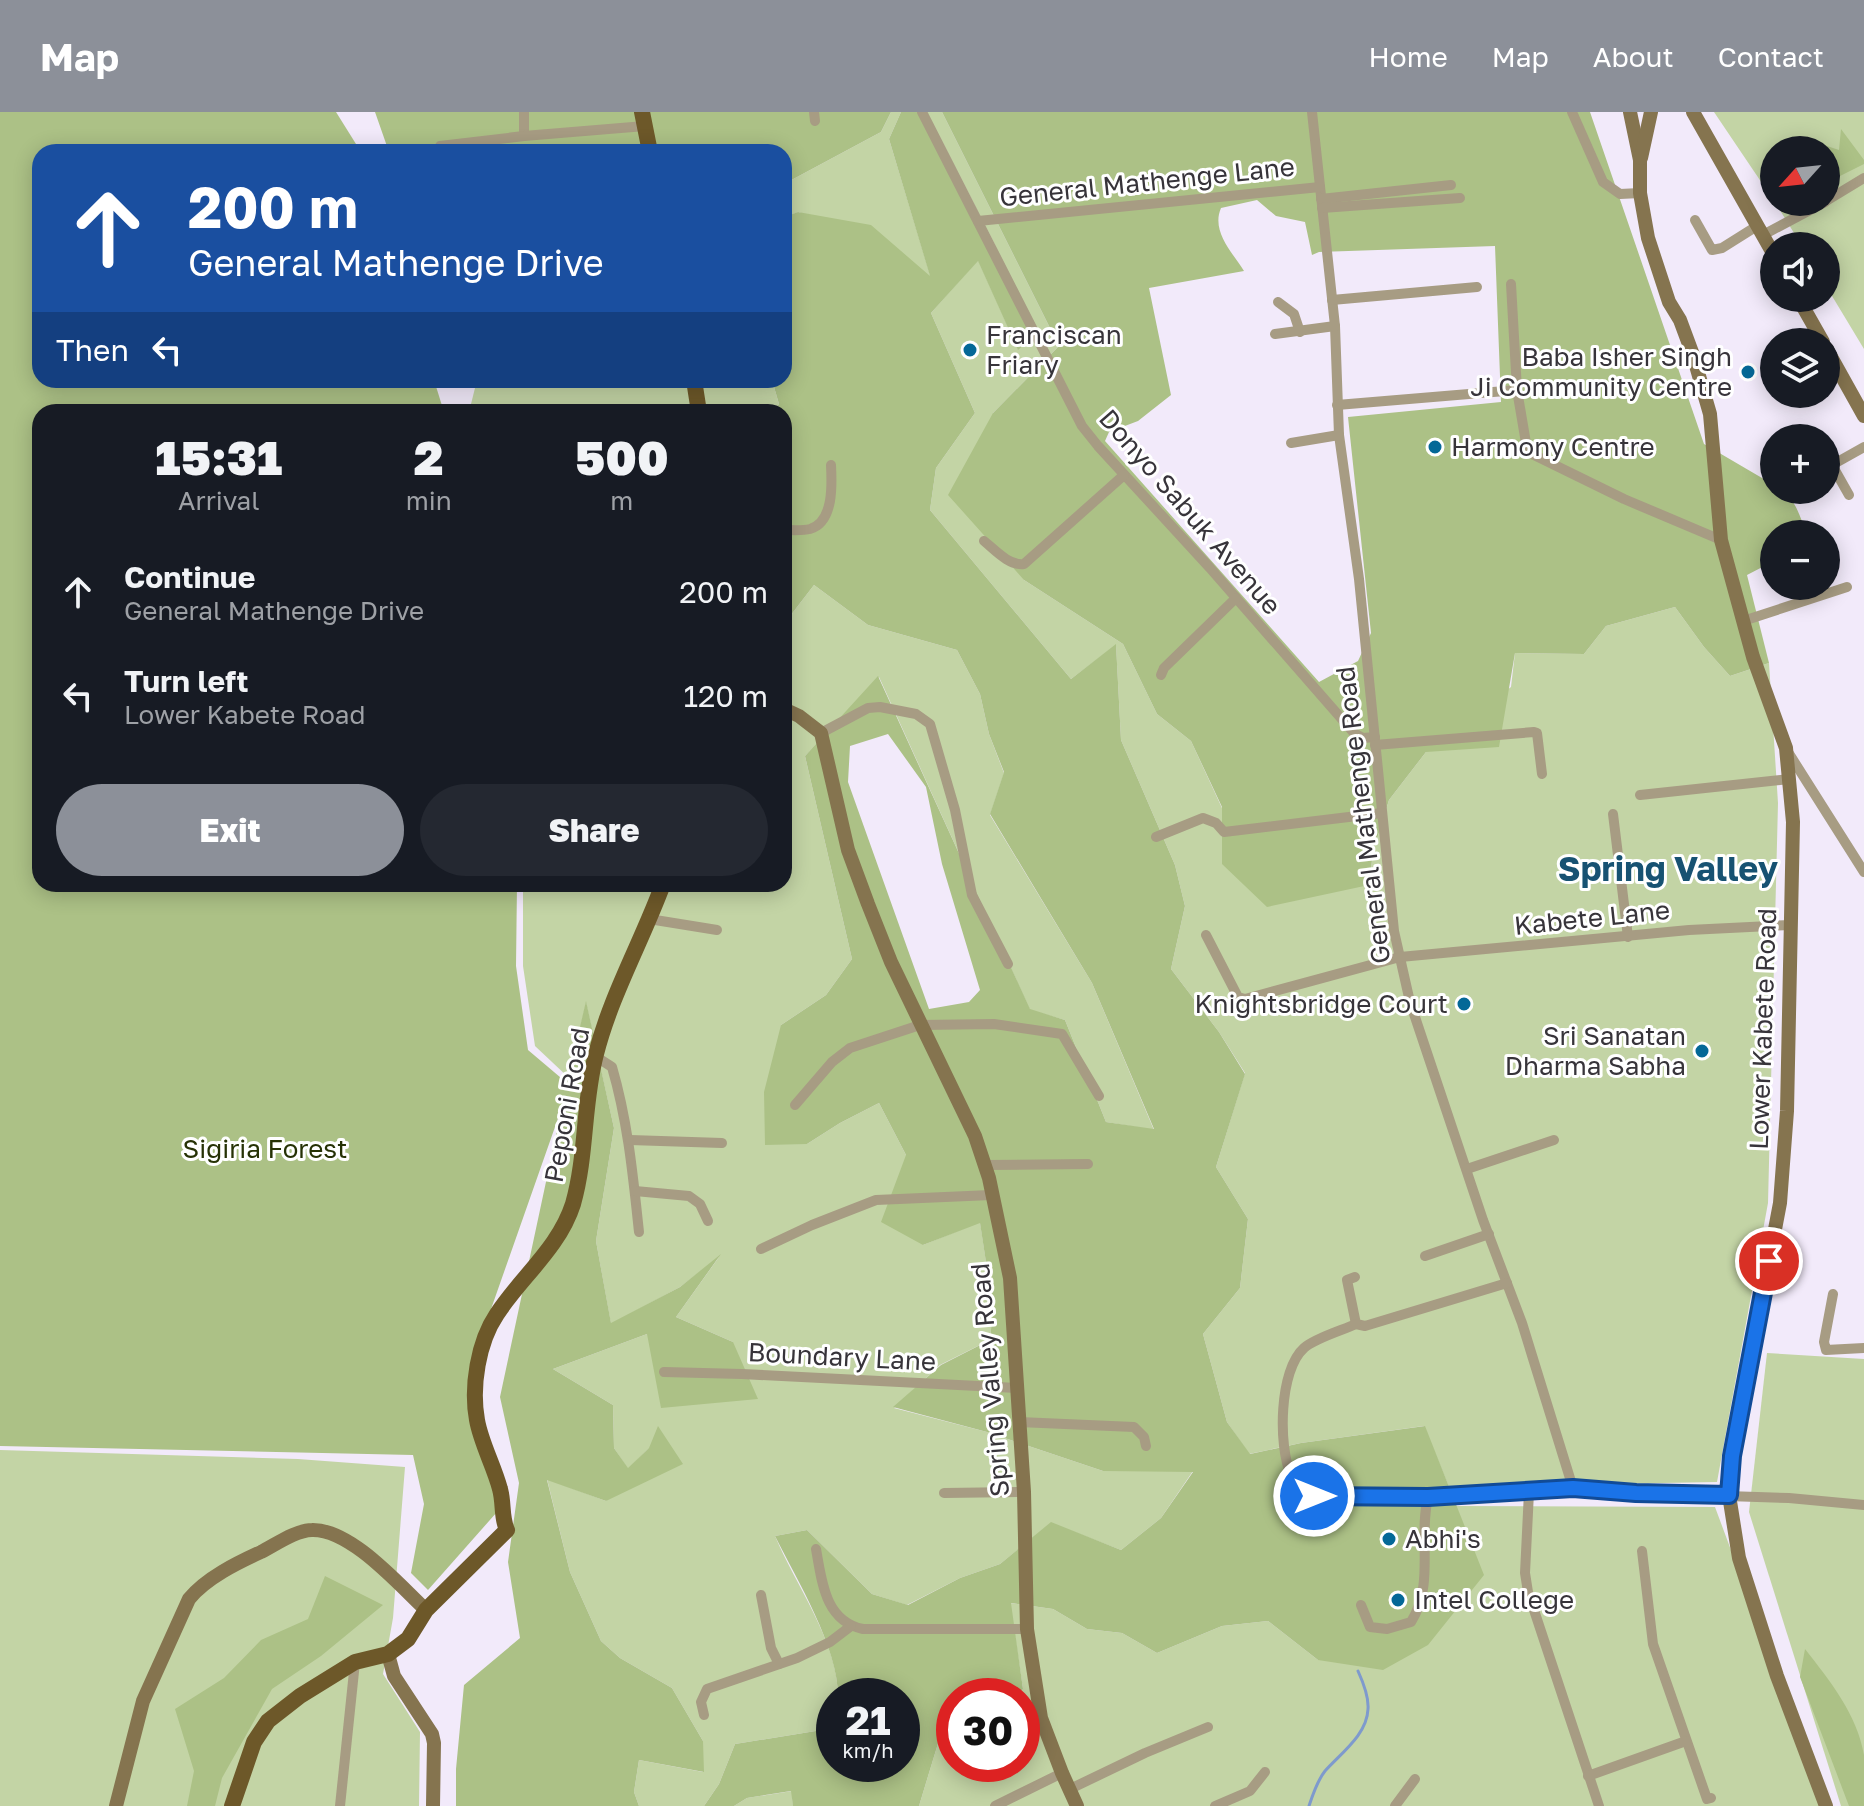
<!DOCTYPE html>
<meta charset="utf-8">
<style>
body{margin:0;font-family:"Golos Text",sans-serif;background:#242831;color:#f1f3f6;height:100vh;display:flex;flex-direction:column;font-size:30px;white-space:nowrap}
*{box-sizing:border-box;margin:0}
p{font-size:26px;color:#9ea1a6}
.icon{flex:none;width:44px;height:44px;fill:none;stroke:currentColor;stroke-width:2;stroke-linecap:round;stroke-linejoin:round}
.map{position:relative;flex:1;overflow:hidden}
.panel{position:absolute;left:32px;top:292px;width:760px;height:488px;display:flex;flex-direction:column;background:#171b24;border-radius:24px;box-shadow:0 4px 20px #0003}
.panel>*{flex:none}
.guide{position:absolute;left:32px;top:32px;width:760px;height:244px;border-radius:24px;box-shadow:0 4px 20px #0003;background:#1a4fa0;color:#fff;overflow:hidden}
.needle{width:52px;rotate:243deg}
.fabs{position:absolute;left:1760px;top:24px;display:grid;gap:16px}
.fabs a{display:grid;place-items:center;width:80px;height:80px;border-radius:50%;background:#171b24;box-shadow:0 4px 20px #0003;font-size:40px}
.speed{position:absolute;left:816px;top:1566px;display:flex;gap:16px;font-size:40px;font-weight:700;text-align:center}
.speed>*{display:grid;place-content:center;width:104px;height:104px;border-radius:50%;background:#171b24;box-shadow:0 4px 20px #0003;line-height:1}
.speed small{font-size:20px;font-weight:400}
.speed .limit{border:12px solid #d22;background:#fff;color:#111}
.pin{position:absolute;display:grid;place-items:center;width:68px;height:68px;color:#fff;margin:-34px;border:4px solid #fff;border-radius:50%;box-shadow:0 2px 8px #0007}
.me{position:absolute;width:88px;margin:-44px;rotate:90deg;stroke-linejoin:round;filter:drop-shadow(0 0 6px #0008)}
.turn{display:flex;align-items:center;gap:28px;height:168px;padding:0 24px;font-size:36px}
.turn .icon{width:104px;height:104px;stroke-width:2.5}
.turn b{display:block;font-size:56px;line-height:68px}
.then{display:flex;align-items:center;height:76px;padding:0 24px;background:#0003;gap:16px;font-size:30px}
.eta{display:flex;justify-content:space-evenly;align-items:center;height:136px;text-align:center}
.eta b{font-size:48px;font-weight:800;line-height:56px}
.primary-button{display:flex;gap:16px;margin-top:auto;padding:16px 24px}
.primary-button a{flex:1;height:92px;border-radius:48px;background:#8c9099;color:#fff;font-size:32px;font-weight:800;line-height:92px;text-align:center}
.primary-button a+a{background:#242831;color:#f1f3f6}
ul{padding:0;list-style:none}
li{display:flex;align-items:center;gap:24px;height:104px;padding:0 24px}
li div{flex:1}
li b{display:block;font-size:30px}
li em{font-style:normal}
header{display:flex;align-items:center;gap:48px;box-sizing:border-box;height:112px;padding:0 40px;background:#8c9099;color:#fff}
header strong{font-size:38px}
nav{display:flex;gap:44px;margin-inline-start:auto;font-size:28px}
.map>svg:first-child{display:block}
.green{fill:#c3d4a5}
.forest{fill:#acc186;fill-rule:evenodd}
.lines{fill:none;stroke-linecap:round;stroke-linejoin:round}
.stream{stroke:#7e9acd;stroke-width:3}
.street{stroke:#a79c83;stroke-width:10}
.secondary{stroke:#85744f;stroke-width:14}
.primary{stroke:#6d5829;stroke-width:16}
.route-casing{stroke:#114b97;stroke-width:20}
.route{stroke:#1a73e8;stroke-width:14}
.poi-dot{fill:#046897;stroke:#fff;stroke-width:3}
.labels{text-anchor:middle;stroke-width:6;stroke-linejoin:round;paint-order:stroke}
.street-label{font-size:26px;fill:#37343a;stroke:#fff}
.poi-label{font-size:26px;fill:#37343a;stroke:#fff;text-anchor:start}
.park-label{font-size:26px;fill:#263205;stroke:#fff}
.district-label{font-size:34px;font-weight:bold;fill:#175272;stroke:#fff}
</style>
<header>
<strong>Map</strong>
<nav><a>Home</a><a>Map</a><a>About</a><a>Contact</a></nav>
</header>
<div class="map">
<svg width="1864" height="1694" viewBox="0 0 1864 1694">
<rect width="100%" height="100%" fill="#f2eafa"/>
<g class="green">
<path d="M891,0h10l-12,27 42,139 -132,-66 -15,5v-33l97,-52z"/>
<path d="M927,0h15l117,234 -66,67 31,167 99,64 34,70 34,27 31,67 1,56 146,21 4,-33 16,-52 37,-48 85,-65 4,-34 69,1 22,-28 69,-19 29,40 26,29 39,-13 9,140 -10,400 -51,279 -268,5 -25,-61 -123,17 -52,11 -22,-32 -24,-88 37,-46 8,-69 -32,-52 29,-94 -26,-41 -48,-63 14,-63 -10,-41 -54,-125 -5,-95 -45,34 -141,-169 6,-42 39,-55 -44,-100 47,-53 40,89 -23,-104z"/>
<path d="M1714,0h150v237l-38,-63v-40h-24l-27,-44h51v-52h-52v51z"/>
<path d="M477,268h295l7,24 -7,8h-303z"/>
<path d="M814,473l54,40 89,25 23,44 9,40 15,39 -14,42 102,168 62,147 -48,-8 -41,-102 -35,-10 -151,-333 -74,79 47,203 -26,36 -45,30 26,119 33,-21 39,-20 27,52 17,90 57,-23 13,86 -3,32 -50,25 -46,43 93,24 116,39h90l-32,47 -40,32 -70,-27 -51,41 -40,14 -53,27 -35,-11 -65,-64 -32,6c20,48 63,106 63,160h-4v32l-99,16 -16,40 -15,22h-65l-5,-14 5,-32 64,12v-31l-31,-53 -52,-30 -19,-17 -31,-69 -23,-93 59,22 43,-53 -21,21 -14,-21 -1,-43 -60,-36 94,-35 86,8 -57,-25 43,-60 -39,30 -69,37 -15,-83 18,-113 -28,-125 -17,75 -34,-32 -12,-80v-82h261v-260z"/>
<path d="M1767,1241l97,6v447h-23l-92,-294z"/>
<path d="M0,1338l298,9 107,8 -12,151 -10,56 37,58 -1,74h-419z"/>
<path d="M1456,1394l259,1 111,299h-907l24,-79 11,2v35h68v-68h-5l6,-7 -13,-86 43,6 34,20 35,4 35,20 65,-27 46,-5 50,39 165,-85z"/>
<path d="M792,1679l1,15h-59l13,-8z"/>
</g>
<g class="forest">
<path d="M0,0h336l25,40h-321v228h394l10,32h-404v472h477l-1,82 12,84 39,33 19,-82 28,127 -18,113 15,82 69,-36 41,-33 -45,63 57,25 25,57 -97,9 -14,-74 -94,35 60,36 1,43 14,20 21,-20 9,-22 25,38 -77,37 -59,-21 23,92 31,69 19,17 52,30 31,53 1,31 -65,-12 -5,32 5,14h-183v-37l8,-84 56,-47 -12,-76 11,-79 -19,-86 62,-290 -91,259 25,121 1,25 -69,78 -17,-17 13,-69 -11,-49 -413,-9z"/>
<path d="M375,0h516l-10,20 -97,52v-32h-395z"/>
<path d="M901,0h26l112,220 -21,18 -40,-89 -47,52 44,100 -39,55 -6,42 141,169 45,-35 5,96 54,125 10,41 -14,63 48,63 26,42 -29,93 32,52 -8,69 -37,46 24,88 23,32 51,-11 124,-17 59,149 -56,70 -45,25 -65,-10 -50,-39 -46,5 -65,27 -35,-20 -35,-4 -34,-20 -42,-6 12,86 -6,7h-63v33l-11,-2 -24,79h-126l-2,-15 -44,7 -13,8h-30l15,-22 16,-40 99,-16v36h68v-68h-64c0,-49 -41,-116 -63,-160l32,-6 65,64 36,11 52,-27 40,-14 51,-42 70,28 40,-32 32,-46 -90,-1 -116,-39 -94,-25 48,-42 49,-25 3,-32 -13,-85 -57,22 -42,-23 25,-67 -27,-52 -39,20 -33,21 -42,1 -1,-53 17,-67 45,-30 26,-36 -47,-203 73,-80 152,333 35,11 41,102 48,7 -62,-146 -102,-169 14,-42 -15,-38 -9,-40 -23,-44 -89,-25 -54,-40 -30,39v-212h-12l7,-8 -7,-24h12v-163l14,-5 73,13 59,51 -41,-137zM888,622l38,53 16,77 38,126 -11,12 -40,7 -81,-227 2,-36z"/>
<path d="M942,0h648l114,332 70,41v5c20,0 26,28 33,44h-33v27l-27,14 22,88 -39,13 -26,-29 -29,-40 -69,19 -22,28 -69,-1 -16,94 -73,5 -37,48 -16,52 -4,33 -102,22 -45,-43v-57l-31,-66 -34,-27 -34,-70 -99,-64 -76,-85 45,-82 66,-67zM1257,88l19,16 29,6 7,33 7,-3 176,-6 6,156 -153,15 23,216 -13,28 -39,21 -214,-241 4,-9 29,-11 33,-26 -22,-107 95,-17c-12,-19 -33,-40 -23,-63z"/>
<path d="M1841,17l23,31v4l-38,19v-33h-9l7,-5 15,5z"/>
<path d="M325,1464l58,29 -62,51 -49,33 -50,89 -7,28h-28l7,-35 -19,-62 49,-31 37,-38 47,-21z"/>
<path d="M1805,1537c25,32 52,65 59,106 0,16 0,34 0,51h-15l-49,-129z"/>
</g>
<g class="lines">
<path class="stream" d="M1309,1694c4,-12 8,-25 16,-35 16,-18 42,-36 43,-62 1,-12 -5,-27 -10,-38"/>
<g class="street">
<path d="M524,0v24"/>
<path d="M814,0l1,9"/>
<path d="M922,0l160,314 16,20 112,122 144,165 9,5 12,-1"/>
<path d="M1312,0l23,214 4,109 20,144 35,352 16,71 73,218 39,103 51,165"/>
<path d="M1572,0l31,70 17,12 20,-1"/>
<path d="M440,34l84,-10 121,-10"/>
<path d="M1321,87l130,-14"/>
<path d="M1826,89l38,-23"/>
<path d="M1322,96l138,-10"/>
<path d="M1695,108l17,30 10,-2 35,-22"/>
<path d="M978,109l342,-34"/>
<path d="M1763,123l62,-33"/>
<path d="M1511,172l6,106"/>
<path d="M1332,188l145,-13"/>
<path d="M1278,190l16,12 6,18"/>
<path d="M1275,222l60,-8"/>
<path d="M1337,293l180,-15 9,53 6,11 92,45 97,41"/>
<path d="M1291,331l48,-8"/>
<path d="M1849,383l-17,-30 32,-18"/>
<path d="M784,418c8,0 18,1 26,-1 24,-7 22,-45 21,-64"/>
<path d="M984,429c11,9 25,25 40,23l100,-89"/>
<path d="M1743,509l104,-34"/>
<path d="M1161,563l3,-7 72,-70"/>
<path d="M821,621l47,-25 12,-1 36,7 14,10 25,86 17,85 36,69"/>
<path d="M1375,633l159,-13 3,1 5,41"/>
<path d="M1788,640l76,120"/>
<path d="M1640,683l149,-16"/>
<path d="M1613,702l15,123"/>
<path d="M1156,725l47,-19 13,5 8,9 158,-19"/>
<path d="M649,807l68,11"/>
<path d="M1206,823l32,62 7,2 155,-42 289,-27 101,-5"/>
<path d="M595,944l17,11c16,55 21,109 27,165"/>
<path d="M795,993l37,-43 18,-14 70,-23 74,-1 68,10 37,62"/>
<path d="M630,1028l92,3"/>
<path d="M985,1053l103,-1"/>
<path d="M1467,1057l87,-29"/>
<path d="M635,1079l54,5 11,8 8,17"/>
<path d="M761,1137l51,-24 64,-25 115,-5"/>
<path d="M1425,1144l64,-22"/>
<path d="M1355,1165l-8,3 9,44 9,2 142,-43"/>
<path d="M1833,1182l-9,48 2,8 38,-2"/>
<path d="M1356,1212c-13,6 -41,14 -52,24 -25,22 -26,98 -13,127 5,10 13,16 23,21l114,1 145,-9 63,5 153,5 75,7"/>
<path d="M664,1260l78,2 275,14"/>
<path d="M1019,1310l115,5 10,10 2,9"/>
<path d="M1529,1380l-4,81 3,19 71,214"/>
<path d="M944,1381l80,-1"/>
<path d="M816,1437c6,33 9,72 47,80h164"/>
<path d="M1642,1439l11,93 54,155 4,-1"/>
<path d="M761,1483l10,53 8,16"/>
<path d="M1361,1493l9,22 17,2 24,-7c24,-38 7,-83 17,-125"/>
<path d="M704,1603l-3,-13 6,-13 90,-31 33,-16 21,-16"/>
<path d="M1588,1664l98,-35"/>
<path d="M1070,1677l75,-36 63,-26"/>
<path d="M340,1694l15,-144"/>
<path d="M995,1694l67,-33"/>
<path d="M1215,1694l35,-15 15,-19"/>
<path d="M1395,1694l20,-27"/>
</g>
<g class="secondary">
<path d="M1630,0l10,48v33l8,45 21,64 11,18 13,35 17,59 11,126 32,117 33,91 7,74 -6,289 -7,92 -48,253 -3,39 10,63 38,118 49,130"/>
<path d="M1693,0l81,143"/>
<path d="M1641,46l10,-46"/>
<path d="M1798,186l25,44"/>
<path d="M1826,236l38,68"/>
<path d="M784,597l15,7 22,17 27,117 20,54 23,58 84,174 14,42 21,100 14,214 3,137 14,89 21,55 15,33"/>
<path d="M388,1542l6,22 38,58 2,9 -1,63"/>
<path d="M116,1694l27,-105 46,-102c17,-21 48,-36 72,-47 14,-7 35,-22 51,-22 39,-1 87,55 114,80"/>
</g>
<g class="primary">
<path d="M642,0l8,40"/>
<path d="M694,268l5,32"/>
<path d="M232,1694l22,-64 14,-21 32,-25 55,-34 33,-8 20,-15 18,-29 81,-80c-6,-13 -3,-27 -7,-41 -6,-23 -19,-46 -23,-69 -6,-33 1,-78 20,-106 24,-37 62,-66 76,-110 14,-49 10,-101 23,-150 15,-59 46,-113 67,-170"/>
</g>
</g>
<g class="lines">
<g class="route-casing">
<path id="route" d="M1314,1384l114,1 145,-9 63,5 93,2 3,-39 37,-195"/>
</g>
<use href="#route" class="route"/>
</g>
<g class="poi-dot">
<circle cx="970" cy="238" r="8"/>
<circle cx="1748" cy="260" r="8"/>
<circle cx="1435" cy="335" r="8"/>
<circle cx="1464" cy="892" r="8"/>
<circle cx="1702" cy="939" r="8"/>
<circle cx="1389" cy="1427" r="8"/>
<circle cx="1398" cy="1488" r="8"/>
</g>
<g class="labels">
<g class="street-label">
<text transform="translate(1147 70) rotate(-6)" y="9">General Mathenge Lane</text>
<text transform="translate(1190 400) rotate(49)" y="9">Donyo Sabuk Avenue</text>
<text transform="translate(1363 703) rotate(-97)" y="9">General Mathenge Road</text>
<text transform="translate(1592 806) rotate(-6)" y="9">Kabete Lane</text>
<text transform="translate(1763 917) rotate(-88)" y="9">Lower Kabete Road</text>
<text transform="translate(567 993) rotate(-80)" y="9">Peponi Road</text>
<text transform="translate(842 1245) rotate(3)" y="9">Boundary Lane</text>
<text transform="translate(990 1268) rotate(-95)" y="9">Spring Valley Road</text>
</g>
<g class="poi-label">
<text x="986" y="232">Franciscan<tspan x="986" dy="30">Friary</tspan></text>
<text x="1732" y="254" text-anchor="end">Baba Isher Singh<tspan x="1732" dy="30">Ji Community Centre</tspan></text>
<text x="1451" y="344">Harmony Centre</text>
<text x="1448" y="901" text-anchor="end">Knightsbridge Court</text>
<text x="1686" y="933" text-anchor="end">Sri Sanatan<tspan x="1686" dy="30">Dharma Sabha</tspan></text>
<text x="1405" y="1436">Abhi's</text>
<text x="1414" y="1497">Intel College</text>
</g>
<g class="park-label">
<text x="265" y="1046">Sigiria Forest</text>
</g>
<g class="district-label">
<text x="1668" y="769">Spring Valley</text>
</g>
</g>
</svg>
<div class="fabs">
<a><svg class="needle" viewBox="-14 -14 28 28"><path d="M0-13l5 13h-10z" fill="#e53935"/><path d="M0 13l5-13h-10z" fill="#9ea1a6"/></svg></a>
<a><svg class="icon" aria-label="sound" viewBox="0 0 24 24"><path d="M4 9h4l5-4v14l-5-4H4zM17 9q2 3 0 6"/></svg></a>
<a><svg class="icon" aria-label="layers" viewBox="0 0 24 24"><path d="M12 4l9 5-9 5-9-5zM3 14l9 5 9-5"/></svg></a>
<a>+</a>
<a>−</a>
</div>
<div class="speed"><div>21<small>km/h</small></div><div class="limit">30</div></div>
<div class="pin" style="left:1769px;top:1149px;background:#d93025"><svg class="icon" aria-label="arrive" viewBox="0 0 24 24"><path d="M6 21V4h12l-3 4 3 4H6"/></svg></div>
<svg class="me" style="left:1314px;top:1384px" viewBox="-20 -20 40 40"><circle r="17" fill="#1a73e8" stroke="#fff" stroke-width="3"/><path d="M0-11L8 9 0 5-8 9z" fill="#fff"/></svg>
<div class="guide">
<div class="turn"><svg class="icon" aria-label="ahead" viewBox="0 0 24 24"><path d="M12 20V5M6 11l6-6 6 6"/></svg><div><b>200 m</b>General Mathenge Drive</div></div>
<div class="then">Then<svg class="icon" aria-label="left" viewBox="0 0 24 24"><path d="M17 20v-9H6M10 6l-5 5 5 5"/></svg></div>
</div>
<section class="panel">
<div class="eta">
<div><b>15:31</b><p>Arrival</p></div>
<div><b>2</b><p>min</p></div>
<div><b>500</b><p>m</p></div>
</div>
<ul>
<li><svg class="icon" aria-label="ahead" viewBox="0 0 24 24"><path d="M12 20V5M6 11l6-6 6 6"/></svg><div><b>Continue</b><p>General Mathenge Drive</p></div><em>200 m</em></li>
<li><svg class="icon" aria-label="left" viewBox="0 0 24 24"><path d="M17 20v-9H6M10 6l-5 5 5 5"/></svg><div><b>Turn left</b><p>Lower Kabete Road</p></div><em>120 m</em></li>
</ul>
<div class="primary-button"><a>Exit</a><a>Share</a></div>
</section>
</div>
